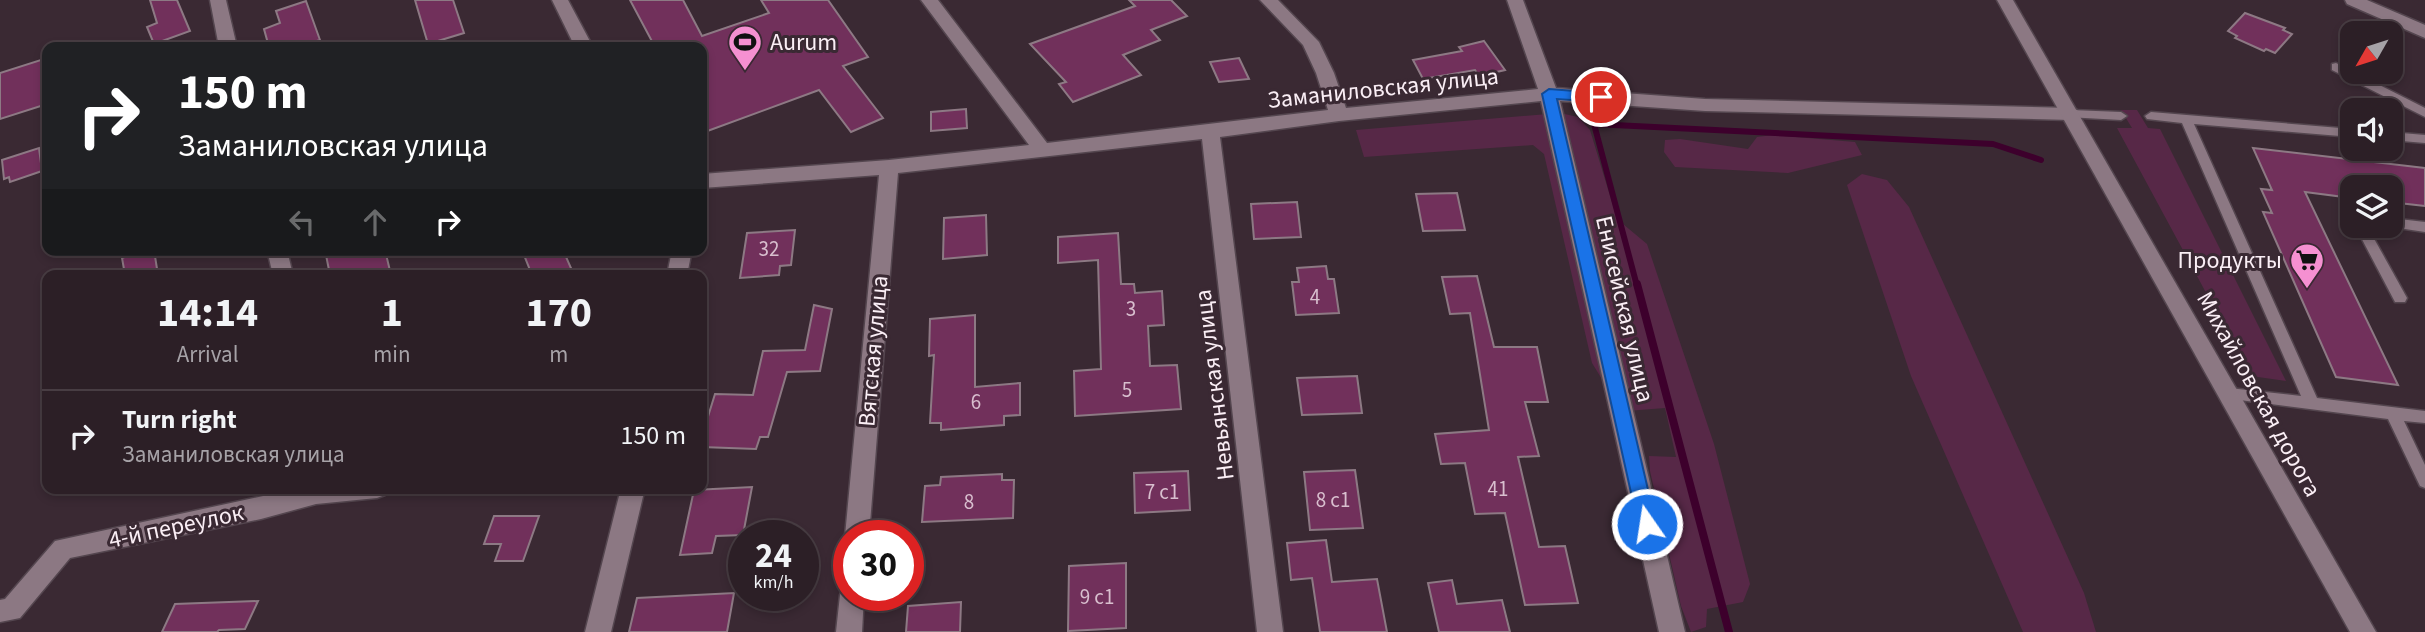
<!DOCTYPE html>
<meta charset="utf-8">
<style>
body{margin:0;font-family:"Source Sans 3",sans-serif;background:#382c32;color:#f1f3f6;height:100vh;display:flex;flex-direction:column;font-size:26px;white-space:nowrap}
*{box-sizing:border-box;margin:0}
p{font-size:23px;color:#a6a2a7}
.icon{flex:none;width:38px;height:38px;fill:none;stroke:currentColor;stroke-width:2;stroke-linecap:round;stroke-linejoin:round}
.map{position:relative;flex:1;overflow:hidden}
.drawer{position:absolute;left:42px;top:270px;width:665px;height:224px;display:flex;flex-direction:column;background:#2c1f26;border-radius:14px;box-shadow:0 4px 10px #0003,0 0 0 2px #483d43}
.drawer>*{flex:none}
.top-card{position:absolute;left:42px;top:42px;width:665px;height:214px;border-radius:14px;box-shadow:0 4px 10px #0003,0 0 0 2px #483d43;background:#202124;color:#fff;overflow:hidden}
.needle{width:46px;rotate:231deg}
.tools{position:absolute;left:2340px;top:21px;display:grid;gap:14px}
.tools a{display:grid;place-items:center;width:63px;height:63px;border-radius:14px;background:#2c1f26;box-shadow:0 4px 10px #0003,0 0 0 2px #483d43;font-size:35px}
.speed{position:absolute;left:728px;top:520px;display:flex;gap:14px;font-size:35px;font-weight:700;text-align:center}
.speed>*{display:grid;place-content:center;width:91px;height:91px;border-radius:50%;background:#2c1f26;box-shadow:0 4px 10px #0003,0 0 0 2px #483d43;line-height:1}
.speed small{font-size:18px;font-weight:400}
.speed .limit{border:10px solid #d22;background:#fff;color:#111}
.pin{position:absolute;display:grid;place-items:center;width:60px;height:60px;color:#fff;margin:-30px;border:4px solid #fff;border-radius:50%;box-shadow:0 2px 7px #0007}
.me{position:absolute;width:77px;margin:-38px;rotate:347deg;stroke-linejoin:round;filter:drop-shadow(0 0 5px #0008)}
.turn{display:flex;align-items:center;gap:24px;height:147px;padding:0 21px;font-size:32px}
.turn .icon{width:91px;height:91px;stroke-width:2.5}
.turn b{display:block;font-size:49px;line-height:60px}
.lanes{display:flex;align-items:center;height:66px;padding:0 21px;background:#0003;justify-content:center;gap:35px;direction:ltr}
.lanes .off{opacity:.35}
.eta{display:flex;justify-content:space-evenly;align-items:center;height:119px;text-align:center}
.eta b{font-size:42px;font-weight:700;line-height:49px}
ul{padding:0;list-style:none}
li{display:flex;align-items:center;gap:21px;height:91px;padding:0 21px;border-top:2px solid #483d43}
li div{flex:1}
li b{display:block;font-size:26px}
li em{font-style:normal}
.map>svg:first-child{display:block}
.green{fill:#572847}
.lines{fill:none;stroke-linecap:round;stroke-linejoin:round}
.stream-far1{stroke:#3d002c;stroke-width:6}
.stream{stroke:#3d002c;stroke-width:8}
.building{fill:#71305b;stroke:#8d7984;stroke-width:2}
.lane-casing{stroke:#54464f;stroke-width:3}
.street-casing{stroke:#54464f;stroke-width:3}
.secondary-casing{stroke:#54464f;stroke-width:3}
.lane{fill:#8c7883;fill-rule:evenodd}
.street{fill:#8c7883;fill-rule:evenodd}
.secondary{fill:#8c7883;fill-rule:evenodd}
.route{fill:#1a73e8;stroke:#114b97;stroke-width:2}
.labels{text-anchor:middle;stroke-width:6;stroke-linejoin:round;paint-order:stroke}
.number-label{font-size:21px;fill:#d8bece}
.poi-label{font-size:24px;fill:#faeef5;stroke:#3a2933;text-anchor:start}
.street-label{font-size:24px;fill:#faeef5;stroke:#3a2933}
</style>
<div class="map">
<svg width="2425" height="632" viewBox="0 0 2425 632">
<rect width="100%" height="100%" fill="#3a2933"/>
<g class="green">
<path d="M2121,110h16l11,18 12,1 126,252 -35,-5 -134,-248h15z"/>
<path d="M1560,113l18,4 12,13 27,89 30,25 67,200 36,140 -7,18 -36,7 -1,18 -15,5 -10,-26 -31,-135 -1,-15 27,1 -11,-49 -38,3 -11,-9 -24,-39 -48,-209 -11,-9 -169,12 -8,-27z"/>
<path d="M1773,135l82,7 7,13 -74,18 -113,-6 -11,-15 1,-12 15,-1 68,10 9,-12z"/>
<path d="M1862,174l25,6 22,27 175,386 12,39h-73l-112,-256 -64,-191z"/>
</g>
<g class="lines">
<path class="stream-far1" d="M1637,286l-43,-162 399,20 48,16"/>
<path class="stream" d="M1637,284l92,348"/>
</g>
<g class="building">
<path d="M150,0h27l13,31 -36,13 -7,-17 10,-4z"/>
<path d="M415,0h38l11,33 -36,11z"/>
<path d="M630,0h53l19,36 67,-23 -8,-13h67l40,57 -25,9 40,52 -32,14 -32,-42 -117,43v-86h-47z"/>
<path d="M1129,0h42l16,16 -36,14 9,10 -37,15 18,20 -68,27 -14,-18 7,-2 -36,-38 105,-38z"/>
<path d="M306,1l14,39 -23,7h-28l-5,-18 16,-6 -4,-12z"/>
<path d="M2245,13l40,15 -2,2 9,4 -17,19 -9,-4 -2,2 -29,-13 2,-2 -9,-5z"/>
<path d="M1484,41l21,29 -26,6 -4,-6 -52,9 -10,-19 49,-9 -3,-4z"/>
<path d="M47,58v46l-47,15v-46z"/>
<path d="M1239,58l10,21 -30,3 -9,-20z"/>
<path d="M966,109l1,19 -36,3v-19z"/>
<path d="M39,148l3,23 -32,11 -1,-5 -5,2 -2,-19z"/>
<path d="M2253,148l172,20v38l-35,-4v-15h-38v11l-47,-6 93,193 -62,-8 -73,-165 9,1 -11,-24 11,1z"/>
<path d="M1457,193l8,37 -42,1 -7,-37z"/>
<path d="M1297,202l4,35 -47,2 -3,-35z"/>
<path d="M986,215l1,40 -44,4 1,-41z"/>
<path d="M795,230l-4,35 -11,1 -1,9 -39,3 7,-45z"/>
<path d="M1118,233l3,51h13l1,9 27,-2 2,34 -16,1 2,40 27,-1 4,44 -106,7 -1,-45 27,-2 -3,-109 -40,3v-26z"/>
<path d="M143,250h11l4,25h-33l-3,-17z"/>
<path d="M325,250h60l6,25h-61z"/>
<path d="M522,250h41l11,25h-42z"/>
<path d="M1326,266l2,13h6l5,34 -43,2 -4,-33h7l-2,-14z"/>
<path d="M1477,276l17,71h43l11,55h-23l14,54 -21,1 21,90 26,-1 13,57 -53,2 -20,-92 -30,1 -10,-51 -24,1 -6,-30 54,-4 -19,-117 -20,1 -8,-37z"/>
<path d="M814,305l18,4 -12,62 -33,1 -19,65h-8l-4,12 -54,-2v-11l13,-42 38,1 10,-44 42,-1z"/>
<path d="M975,315v72l45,-4v32l-16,1v9l-63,5v-7h-11l4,-68 -5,1 1,-37z"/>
<path d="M1357,376l5,37 -60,2 -5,-37z"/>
<path d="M1355,470l8,58 -53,2 -6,-58z"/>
<path d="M1188,471l2,39 -55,3 -1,-40z"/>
<path d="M1002,474v6h12l-1,38 -91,4 3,-36 15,-1 1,-8z"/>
<path d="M752,487l-9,48 -27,1 -4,17 -32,2 14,-65z"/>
<path d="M494,516h45l-16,45h-28l6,-17h-17z"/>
<path d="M1326,540l6,42 45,-3 10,53h-67l-8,-54 -21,2 -4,-37z"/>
<path d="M1126,563v65l-58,3 1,-65z"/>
<path d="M1452,580l5,24 45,-4 8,32h-71l-11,-49z"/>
<path d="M734,593l-7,39h-98l8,-34z"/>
<path d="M258,601l-13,28 -26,1 -2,2h-55l13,-28z"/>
<path d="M961,602l-1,30h-54l2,-26z"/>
</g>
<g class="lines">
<g class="lane-casing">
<g id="lane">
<path d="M2336,63l89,45v9l-93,-47v-6z"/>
<path d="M2071,110l50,2 6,4 -6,4 -54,-3 -2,-3 2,-3z"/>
<path d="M2151,112l201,17v8l-158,-13 123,274 108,13v12l-21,-2 21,44v23l-5,-2 -32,-67 -164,-21 -2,-4 2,-4 5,-2 72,8 -119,-273 -35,-4 -2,-3z"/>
<path d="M2390,132l35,3v8l-35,-3z"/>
<path d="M2390,218l35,4v10l-40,-6h5z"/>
<path d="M2355,226h12l40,72 -2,4h-10z"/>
</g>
</g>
<g class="street-casing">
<g id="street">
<path d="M210,0h16l11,47h-18z"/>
<path d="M552,0h16l25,47h-18z"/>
<path d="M921,0h17l109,143 281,-33 -12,-37 -13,-28 -43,-45h18l41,42 15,31 12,35 192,-19 -31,-89h16l33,88 149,11 366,9 6,2 3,4 -3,4 -6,2 -366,-9 -145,-10 125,531h-26l-118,-531 -202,20 -119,16 63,495h-26l-55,-493 -304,34 -29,363h-20v7l-4,-7 34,-361 -177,13v-14l187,-14 140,-15z"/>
<path d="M267,250h20l6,25h-20z"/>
<path d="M672,250h20l-5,25h-20z"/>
<path d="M300,488h88l-3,7 -8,3 -61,6 -55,15 -191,39 -50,60 -20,4v-22l5,-1 50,-58z"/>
<path d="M621,488h24l-34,144h-26z"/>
<path d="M849,585v10h15l-2,37h-26l4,-37 3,-8z"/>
</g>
</g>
<g class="secondary-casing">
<g id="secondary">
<path d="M1997,0h16l363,632h-26z"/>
<path d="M2345,0h22l58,25v13l-78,-34z"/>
</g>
</g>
<use href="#lane" class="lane"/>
<use href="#street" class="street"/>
<use href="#secondary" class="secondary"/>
</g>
<path class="route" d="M1549,89l52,4 7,4 -7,5 -44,-3 99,425 -3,6 -6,2 -6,-2 -3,-6 -96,-430z"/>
<defs>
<g id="stadium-pin" transform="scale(1.75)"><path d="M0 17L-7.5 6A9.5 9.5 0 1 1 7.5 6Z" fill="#f590d1" stroke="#3a2933"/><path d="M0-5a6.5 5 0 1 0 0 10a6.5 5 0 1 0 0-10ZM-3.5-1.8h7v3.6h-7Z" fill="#111"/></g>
<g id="supermarket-pin" transform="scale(1.75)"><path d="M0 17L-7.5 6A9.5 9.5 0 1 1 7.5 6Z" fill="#f590d1" stroke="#3a2933"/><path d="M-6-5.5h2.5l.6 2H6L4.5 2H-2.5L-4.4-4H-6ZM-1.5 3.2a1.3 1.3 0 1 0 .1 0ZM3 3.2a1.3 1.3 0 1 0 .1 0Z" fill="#111"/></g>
</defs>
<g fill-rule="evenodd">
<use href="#stadium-pin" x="745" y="42"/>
<use href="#supermarket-pin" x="2307" y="260"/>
</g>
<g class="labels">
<g class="number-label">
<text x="769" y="256">32</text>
<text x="1315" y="304">4</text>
<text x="1131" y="316">3</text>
<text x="1127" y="397">5</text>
<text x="976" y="409">6</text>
<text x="1498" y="496">41</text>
<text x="1162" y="499">7 с1</text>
<text x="1333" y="507">8 с1</text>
<text x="969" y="509">8</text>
<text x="1097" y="604">9 с1</text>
</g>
<g class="poi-label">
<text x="770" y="50">Aurum</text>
<text x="2282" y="268" text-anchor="end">Продукты</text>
</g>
<g class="street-label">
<text transform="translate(1383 88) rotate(-6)" y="8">Заманиловская улица</text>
<text transform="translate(1625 309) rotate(77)" y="8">Енисейская улица</text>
<text transform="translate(873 351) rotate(-85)" y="8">Вятская улица</text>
<text transform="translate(1214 385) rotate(-97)" y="8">Невьянская улица</text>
<text transform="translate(2259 394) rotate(61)" y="8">Михайловская дорога</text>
<text transform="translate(176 526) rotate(-12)" y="8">4-й переулок</text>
</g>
</g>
</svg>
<div class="tools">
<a><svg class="needle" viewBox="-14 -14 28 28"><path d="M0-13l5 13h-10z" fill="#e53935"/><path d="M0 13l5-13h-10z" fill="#a6a2a7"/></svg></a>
<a><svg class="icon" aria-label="sound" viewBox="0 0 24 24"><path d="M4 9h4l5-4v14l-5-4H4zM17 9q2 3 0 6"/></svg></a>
<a><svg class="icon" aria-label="layers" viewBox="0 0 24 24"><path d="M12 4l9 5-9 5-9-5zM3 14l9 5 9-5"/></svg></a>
</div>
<div class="speed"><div>24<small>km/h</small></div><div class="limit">30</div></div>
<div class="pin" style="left:1601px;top:97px;background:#d93025"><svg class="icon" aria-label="arrive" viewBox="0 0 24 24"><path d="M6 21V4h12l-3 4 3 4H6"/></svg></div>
<svg class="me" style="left:1647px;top:524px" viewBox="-20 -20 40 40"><circle r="17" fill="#1a73e8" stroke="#fff" stroke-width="3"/><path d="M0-11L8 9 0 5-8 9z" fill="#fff"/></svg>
<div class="top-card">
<div class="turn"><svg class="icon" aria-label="right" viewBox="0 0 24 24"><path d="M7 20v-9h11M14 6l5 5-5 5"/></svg><div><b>150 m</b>Заманиловская улица</div></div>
<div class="lanes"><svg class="icon off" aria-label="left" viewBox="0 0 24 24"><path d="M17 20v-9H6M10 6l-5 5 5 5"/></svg><svg class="icon off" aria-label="ahead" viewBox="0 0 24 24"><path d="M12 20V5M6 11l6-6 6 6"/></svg><svg class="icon" aria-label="right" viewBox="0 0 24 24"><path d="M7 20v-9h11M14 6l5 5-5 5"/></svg></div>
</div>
<section class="drawer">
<div class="eta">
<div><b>14:14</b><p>Arrival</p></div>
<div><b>1</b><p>min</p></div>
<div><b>170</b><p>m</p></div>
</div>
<ul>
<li><svg class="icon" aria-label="right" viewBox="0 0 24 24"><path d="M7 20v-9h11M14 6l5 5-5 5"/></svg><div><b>Turn right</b><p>Заманиловская улица</p></div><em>150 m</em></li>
</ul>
</section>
</div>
